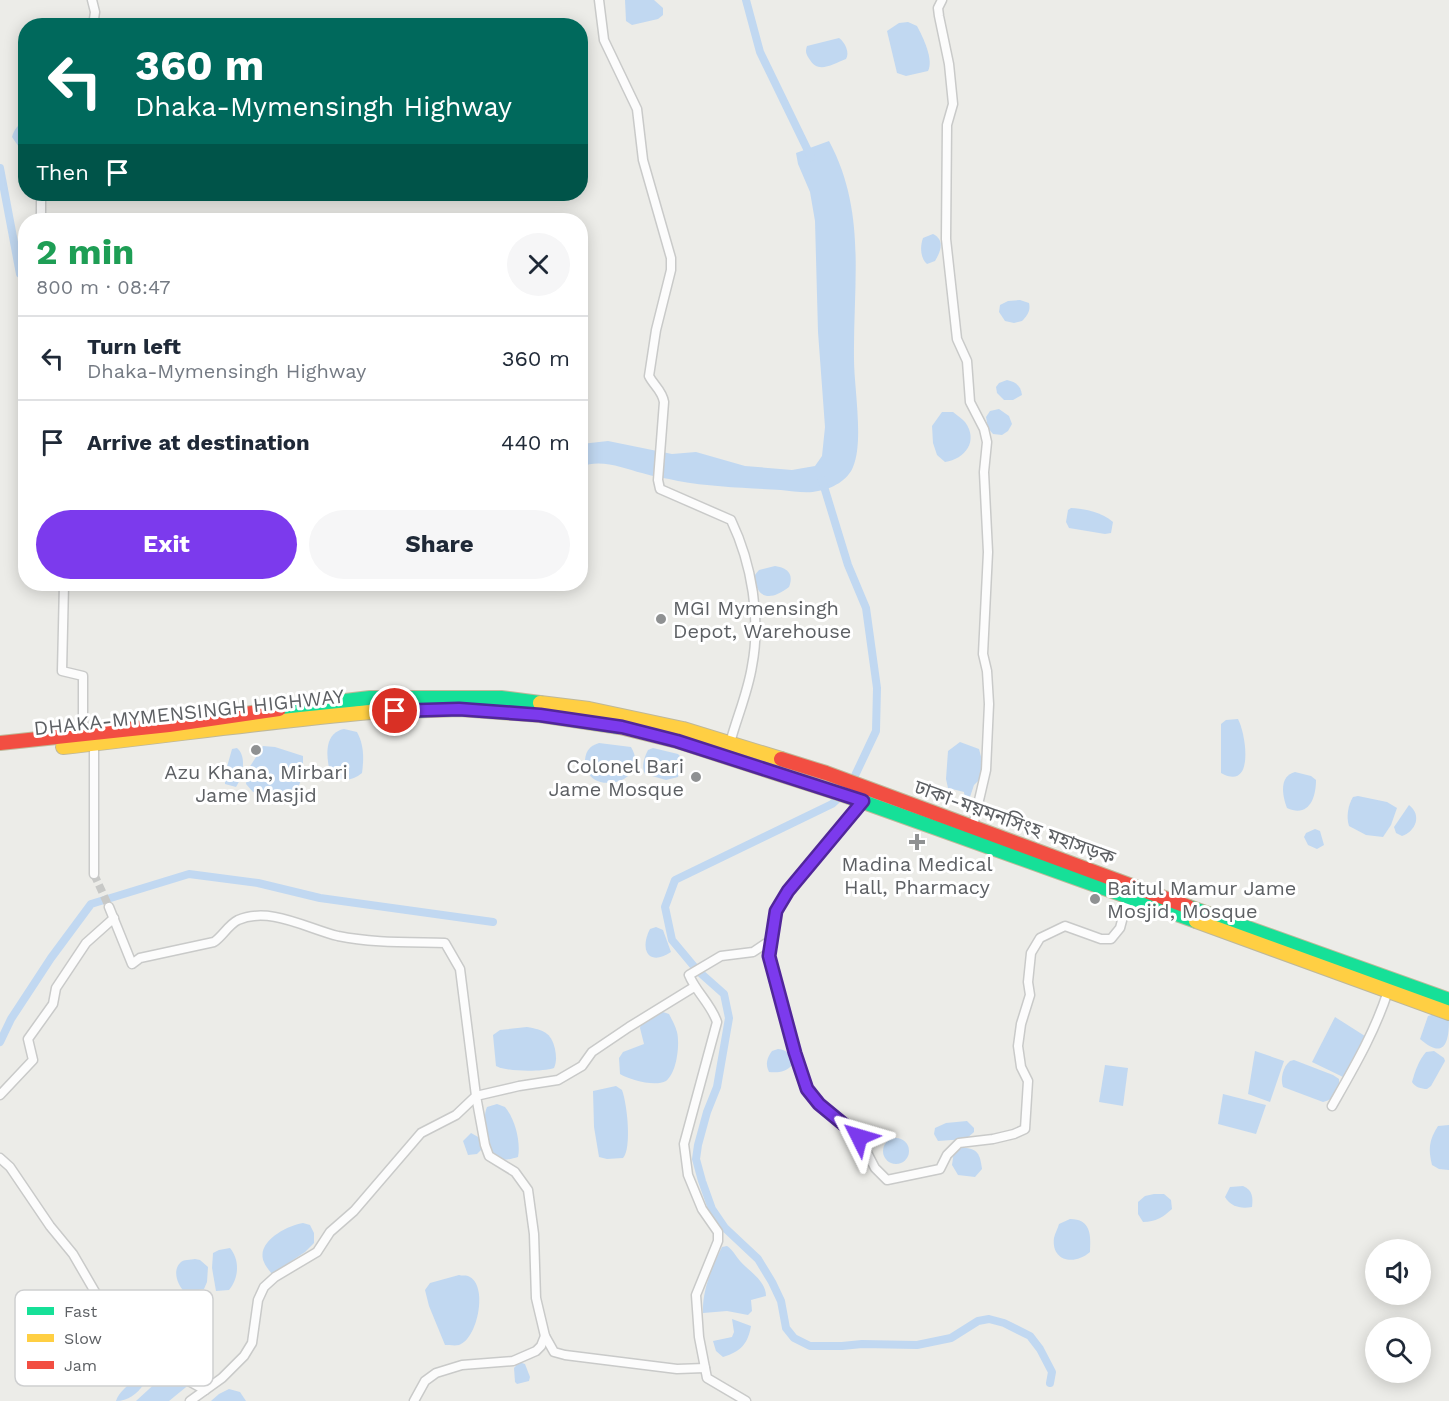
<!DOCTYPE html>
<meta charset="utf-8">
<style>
body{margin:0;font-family:"Work Sans","Noto Sans Bengali",sans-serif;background:#f6f6f7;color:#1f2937;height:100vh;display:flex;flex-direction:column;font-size:22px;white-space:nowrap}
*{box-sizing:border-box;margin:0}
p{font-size:20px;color:#747a83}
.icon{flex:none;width:33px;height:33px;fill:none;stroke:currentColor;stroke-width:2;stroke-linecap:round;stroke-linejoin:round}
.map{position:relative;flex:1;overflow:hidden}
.side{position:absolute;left:18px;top:213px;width:570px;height:378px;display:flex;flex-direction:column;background:#fff;border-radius:24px;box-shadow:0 3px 15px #0003}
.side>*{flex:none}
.top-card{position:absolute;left:18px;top:18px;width:570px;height:183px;border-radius:24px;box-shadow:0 3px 15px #0003;background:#00695c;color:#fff;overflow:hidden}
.tools{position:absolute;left:1365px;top:1239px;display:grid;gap:12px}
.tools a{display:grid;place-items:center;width:66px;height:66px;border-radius:50%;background:#fff;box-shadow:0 3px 15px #0003;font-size:30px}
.pin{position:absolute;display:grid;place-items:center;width:51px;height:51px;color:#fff;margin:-26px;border:3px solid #fff;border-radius:50%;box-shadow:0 2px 6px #0007}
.me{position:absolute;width:66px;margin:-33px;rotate:310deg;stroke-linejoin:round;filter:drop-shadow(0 0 4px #0008)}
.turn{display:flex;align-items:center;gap:21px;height:126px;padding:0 18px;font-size:27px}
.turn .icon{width:78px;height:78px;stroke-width:2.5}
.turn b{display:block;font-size:42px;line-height:51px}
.then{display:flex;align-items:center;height:57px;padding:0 18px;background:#0003;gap:12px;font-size:22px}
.round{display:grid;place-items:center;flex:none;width:63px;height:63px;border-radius:32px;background:#f6f6f7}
.summary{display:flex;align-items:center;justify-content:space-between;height:102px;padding:0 18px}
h1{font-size:36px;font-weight:700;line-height:45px;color:#1e9e55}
.action{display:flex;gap:12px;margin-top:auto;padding:12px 18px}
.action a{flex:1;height:69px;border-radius:36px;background:#7c3aed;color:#fff;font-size:24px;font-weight:700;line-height:69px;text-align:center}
.action a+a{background:#f6f6f7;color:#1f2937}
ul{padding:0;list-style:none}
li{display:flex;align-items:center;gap:18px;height:84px;padding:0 18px;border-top:2px solid #e0e1e3}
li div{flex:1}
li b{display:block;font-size:22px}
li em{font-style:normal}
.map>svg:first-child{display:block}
.water{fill:#c1d8f1}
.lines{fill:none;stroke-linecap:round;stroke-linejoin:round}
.canal{stroke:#c1d8f1;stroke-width:8}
.street-tunnel{stroke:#c8c9c7;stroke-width:8;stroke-dasharray:8 4;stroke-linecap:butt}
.street-casing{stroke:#c9cac9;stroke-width:11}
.fast-casing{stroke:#bfb899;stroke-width:16}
.slow-casing{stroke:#bfb899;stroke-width:16}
.jam-casing{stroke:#bfb899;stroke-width:16}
.street{stroke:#fcfcfc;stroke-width:8}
.fast{stroke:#16e098;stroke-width:14}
.slow{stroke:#ffcf43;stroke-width:14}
.jam{stroke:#f24e42;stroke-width:14}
.route-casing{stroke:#51269a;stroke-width:15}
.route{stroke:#7c3aed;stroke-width:10}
.poi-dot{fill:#8f9192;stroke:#fff;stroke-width:2}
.labels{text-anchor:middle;stroke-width:6;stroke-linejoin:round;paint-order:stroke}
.poi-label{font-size:20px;fill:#5d6064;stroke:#fff;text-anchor:start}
.street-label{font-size:20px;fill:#5d6064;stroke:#fff}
.key{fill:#fff;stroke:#cecfd0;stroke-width:1.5}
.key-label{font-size:16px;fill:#5d6064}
</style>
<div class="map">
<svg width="1449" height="1401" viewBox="0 0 1449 1401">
<rect width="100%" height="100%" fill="#ecece8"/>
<g class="water">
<path d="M625,0h29l9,8v7l-5,4 -26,6 -6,-4z"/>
<path d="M908,22l9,4c6,11 17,34 11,45l-22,5 -9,-3 -10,-42 12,-8z"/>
<path d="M839,38c6,4 11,15 7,21 -13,5 -28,15 -36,1 -4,-6 -5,-8 -3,-14z"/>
<path d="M25,120v29l-4,1 -9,-13c2,-8 6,-12 13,-17z"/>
<path d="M829,141c38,71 24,141 25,218 0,29 10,82 -1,108 -5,13 -21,22 -35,24 -11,3 -25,0 -37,-1 -34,-2 -70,-3 -103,-9 -12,-3 -24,-4 -36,-8 -19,-5 -42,-15 -61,-6v-23l27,-3 64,13 24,-2 49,14 47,4 23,-4 7,-10 3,-29 -7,-95 -3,-111 -5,-29 -12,-28 -2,-11z"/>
<path d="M933,234c12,6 8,17 2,27l-8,3c-7,-6 -7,-18 -4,-26z"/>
<path d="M1020,300l9,3c2,8 -2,13 -7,18l-8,2 -9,-2 -6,-9 1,-7 8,-4z"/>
<path d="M1007,380c9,2 14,6 15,15l-9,5h-9l-7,-7 -1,-6 3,-4z"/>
<path d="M999,409l10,7 3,8 -4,7 -6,4 -9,-1 -5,-6 -2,-11 4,-6z"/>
<path d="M942,412h11c4,3 9,7 12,10 14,19 0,37 -20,40l-8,-7 -4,-12 -1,-17z"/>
<path d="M1071,508c16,1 30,4 42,14l-2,11 -6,1 -36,-6 -3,-6 2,-12z"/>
<path d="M775,566c13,2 19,8 14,21 -17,13 -32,14 -35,-11l5,-6z"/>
<path d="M1238,719c8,15 17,73 -17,54v-49l5,-4z"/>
<path d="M344,729l13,3c7,13 7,26 5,41 -10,8 -19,9 -31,2 -5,-16 -8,-42 13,-46z"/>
<path d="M960,742l19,7 4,15 -2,14 -7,7 -6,18 -3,-1 -1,-10 -16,-4 -2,-9 2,-28z"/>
<path d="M599,743l32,4c22,37 -47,52 -46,13 1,-10 5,-14 14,-17z"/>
<path d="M263,746l12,1 28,9v19l-7,18 -43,-1 -7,-8 3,-16z"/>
<path d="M237,748c10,8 6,29 -1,39l-11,-3v-10l7,-25z"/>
<path d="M653,748l25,6 4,4 -4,19 -12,3 -21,-6c-4,-8 -1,-16 3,-24z"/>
<path d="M1295,772l16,4 5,4c0,19 -8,38 -29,28 -5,-13 -8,-32 8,-36z"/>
<path d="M1358,796l29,6 10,6 -6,17 -8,12 -17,-2 -17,-9c-3,-9 -1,-21 4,-29z"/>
<path d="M1409,805c13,10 7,26 -7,31l-6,-3 -2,-6z"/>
<path d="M1315,829l5,2 4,14 -7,4 -9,-4 -4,-8 2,-4z"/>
<path d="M656,927l7,3 8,22c-22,15 -32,-2 -21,-23z"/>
<path d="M663,1012l6,2c3,6 6,11 8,18 3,12 0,41 -11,49 -11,6 -36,-1 -46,-7l-1,-16 4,-6 21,-8 -4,-16 1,-4z"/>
<path d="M1435,1014l14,6c0,25 -6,39 -29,19l8,-23z"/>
<path d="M1335,1017l33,21 -22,38 -3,1 -31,-15z"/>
<path d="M527,1027c16,3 24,5 28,22 1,6 2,12 -1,19 -13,4 -46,4 -58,-2l-3,-31 7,-5z"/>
<path d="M778,1049c10,1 13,6 14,16 -6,7 -14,8 -23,7 -4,-8 -2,-14 3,-21z"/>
<path d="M1255,1051l29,10 -14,41 -22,-8z"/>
<path d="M1434,1051l10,7 1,3 -14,25 -4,3c-6,0 -12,-2 -15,-7 3,-11 7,-22 14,-30z"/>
<path d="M1294,1060l39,15 6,4c1,12 -4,20 -16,23l-40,-15c-3,-9 0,-20 7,-26z"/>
<path d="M1105,1065l23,3 -5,38 -24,-4z"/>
<path d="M616,1086l6,4c5,13 10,58 1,68l-16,1 -8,-2 -5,-30 -1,-36z"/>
<path d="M1223,1094l43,11 -10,29 -38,-10z"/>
<path d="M497,1104l8,3c10,12 16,35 13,50 -7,2 -16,5 -23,0 -10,-8 -13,-40 -8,-50z"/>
<path d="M967,1121l7,7v4l-8,7 -28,2 -4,-7 1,-6 11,-5z"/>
<path d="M1449,1125v45l-10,-1 -7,-4c-4,-16 -3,-25 6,-39z"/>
<path d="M471,1133l9,5 1,12 -4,4 -9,1 -5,-14z"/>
<circle cx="896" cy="1151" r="13"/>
<path d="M960,1148c17,-1 20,5 22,21l-7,8 -17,-2 -6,-10 2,-14z"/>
<path d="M1243,1186c10,4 10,12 9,21 -11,2 -21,0 -27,-10l5,-10z"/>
<path d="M1154,1194h10l7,6 1,9c-9,8 -16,13 -29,13l-5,-8v-12l7,-6z"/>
<path d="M1070,1219c21,0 21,16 20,33 -16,14 -39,9 -36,-14 1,-5 4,-10 5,-14z"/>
<path d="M303,1223l7,2 4,8v10l-9,9 -33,22c-2,-3 -7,-8 -8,-12 -9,-20 24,-37 39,-39z"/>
<path d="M727,1246c6,4 8,9 13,15 9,10 26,20 26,35l-15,4 1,11 -4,4 -21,-4 -24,2c-1,-23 9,-46 19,-66z"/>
<path d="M230,1248c10,12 9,30 -1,42l-13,1 -4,-23 1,-15 6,-3z"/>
<path d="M195,1259l5,1 8,7 -1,15 -3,7 -19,3c-7,-6 -13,-21 -5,-29 3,-4 11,-3 15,-4z"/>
<path d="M459,1275c3,1 6,0 9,1 21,8 10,63 -9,69 -4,1 -10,0 -14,0l-16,-39 -4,-16 5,-7z"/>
<path d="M732,1319l19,7c-3,18 -11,26 -28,31l-7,-6 -3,-10 19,-4 2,-5z"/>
<path d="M519,1362l6,2 5,13 -1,4 -12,3 -2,-2 -1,-14z"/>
<path d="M160,1379h17l14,4 -22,18h-33z"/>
<path d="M137,1380h4l3,4c-7,10 -16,17 -28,17 2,-8 13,-18 21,-21z"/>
<path d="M229,1389l11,3 6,9h-35l8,-7z"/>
</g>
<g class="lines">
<g class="canal">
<path d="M746,0l14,52 51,105"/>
<path d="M0,168l20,106 6,4"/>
<path d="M822,480l26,85 18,43 11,80 -1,43 -25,53"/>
<path d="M844,793l-12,11 -157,76 -10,27 7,33 25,30 27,24 5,24 -12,69 -10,25 -9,33 -2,14 6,22 10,28 13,19 33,31 14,23 9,19 5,27 8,10 16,8h32l20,-2 55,1 34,-7 27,-17 11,-2 15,4 26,13 10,13 12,23 -2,11"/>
<path d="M0,1042l11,-23 40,-61 40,-54 98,-30 69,9 62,15 173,24"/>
</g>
<path class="street-tunnel" d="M94,874l15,33"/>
<g class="street-casing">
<g id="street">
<path d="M92,0l3,12 -2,14"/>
<path d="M599,0l5,40 33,69 6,51 28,98v12l-15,60 -7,46c5,10 13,14 15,26l-6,78 2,9 71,31c21,44 30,99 21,146 -4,26 -15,51 -22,77"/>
<path d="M942,0l-4,8 1,8 10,48 4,40 -6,21 -1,114 11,100 10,22 3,41 14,27 3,13 -3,30 4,80 -5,102 4,17 2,33 -3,66 -13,56"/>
<path d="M41,194v26"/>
<path d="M64,584l-2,87 21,5v59"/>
<path d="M94,745v129"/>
<path d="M863,801l-75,90 -12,20 -7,45 26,97 12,36 12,15 40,33 16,31 12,12 53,-11 7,-14 12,-12 34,-4 21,-5 11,-5 3,-48 -7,-14 -3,-21 3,-22 9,-29 -2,-13 3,-29 9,-15 25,-12 36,13h10l9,-11 8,-30"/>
<path d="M109,907l23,57 8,-6 74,-16c9,-6 14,-17 24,-22 32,-14 70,9 100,16 34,7 71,6 107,7l15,26 16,127 -20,19 -35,18 -67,78 -24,21 -13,20 -42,25 -11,10 -6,13 -6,43 -8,13 -22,22 -32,23"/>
<path d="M0,1095l33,-35 -5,-21 25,-35 3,-16 30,-45 28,-25"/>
<path d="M1332,1106c21,-37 43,-74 56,-115"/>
<path d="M0,1158l10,9 40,59 23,28 36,62"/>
<path d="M109,1315l25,32 9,9 62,34"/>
<path d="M545,1336l9,16 11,3 112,14 28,-1"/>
<path d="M414,1401l11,-20 11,-8 26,-8 51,-4 23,-10 5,-5 4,-10 -9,-38 -2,-64 -6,-44 -13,-18 -26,-16 -4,-11 -9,-49 43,-10 39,-6 24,-14 10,-14 37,-25 65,-40"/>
<path d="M746,1401l-39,-23 -8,-41 -3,-42 22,-54v-9l-16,-23 -14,-34 -4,-31 33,-122c-6,-18 -21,-30 -28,-47l32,-19 32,-4 18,-12"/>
</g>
</g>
<g class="fast-casing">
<g id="fast">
<path d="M279,709l91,-11h131l39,5"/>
<path d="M371,712l89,-3 80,6 80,12"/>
<path d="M841,794l355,127"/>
<path d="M1189,907l260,93"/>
</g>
</g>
<g class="slow-casing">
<g id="slow">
<path d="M540,703l49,6 94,20 98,30"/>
<path d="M620,727l57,14 164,53"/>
<path d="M63,747c103,-11 205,-26 308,-35"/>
<path d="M1196,921l253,92"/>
</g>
</g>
<g class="jam-casing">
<g id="jam">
<path d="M0,743l169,-18 110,-16"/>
<path d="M781,759l45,14 363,134"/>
</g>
</g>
<use href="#street" class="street"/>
<use href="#fast" class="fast"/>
<use href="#slow" class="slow"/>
<use href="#jam" class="jam"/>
</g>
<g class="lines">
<g class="route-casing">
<path id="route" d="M395,711l64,-2 81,6 82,12 55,14 186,60 -75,90 -12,20 -7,45 26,97 12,36 12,15 40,33"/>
</g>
<use href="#route" class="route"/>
</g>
<g class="poi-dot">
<circle cx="661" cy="619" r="6"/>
<circle cx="256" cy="750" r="6"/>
<circle cx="696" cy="777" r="6"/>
<path d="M914 833h6v6h6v6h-6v6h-6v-6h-6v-6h6z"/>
<circle cx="1095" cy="899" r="6"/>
</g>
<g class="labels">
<g class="poi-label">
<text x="673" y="615">MGI Mymensingh<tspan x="673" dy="23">Depot, Warehouse</tspan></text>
<text x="684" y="773" text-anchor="end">Colonel Bari<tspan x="684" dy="23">Jame Mosque</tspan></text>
<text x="256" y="779" text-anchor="middle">Azu Khana, Mirbari<tspan x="256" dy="23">Jame Masjid</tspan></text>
<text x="917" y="871" text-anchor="middle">Madina Medical<tspan x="917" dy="23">Hall, Pharmacy</tspan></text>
<text x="1107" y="895">Baitul Mamur Jame<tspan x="1107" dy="23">Mosjid, Mosque</tspan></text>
</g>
<g class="street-label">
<text transform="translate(189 712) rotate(-6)" y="7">DHAKA-MYMENSINGH HIGHWAY</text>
<text transform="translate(1015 822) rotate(20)" y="7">ঢাকা-ময়মনসিংহ মহাসড়ক</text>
</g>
</g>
<rect x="15" y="1290" width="198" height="96" rx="9" class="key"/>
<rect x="27" y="1307" width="27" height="8" fill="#16e098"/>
<rect x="27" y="1334" width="27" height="8" fill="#ffcf43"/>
<rect x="27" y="1361" width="27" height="8" fill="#f24e42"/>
<g class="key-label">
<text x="64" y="1317">Fast</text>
<text x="64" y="1344">Slow</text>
<text x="64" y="1371">Jam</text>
</g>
</svg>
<div class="tools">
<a><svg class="icon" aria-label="sound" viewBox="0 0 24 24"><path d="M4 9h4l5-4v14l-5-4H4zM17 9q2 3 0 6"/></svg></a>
<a><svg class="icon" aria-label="search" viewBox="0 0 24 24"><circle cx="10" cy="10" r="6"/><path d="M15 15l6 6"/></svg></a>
</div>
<div class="pin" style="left:395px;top:711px;background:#d93025"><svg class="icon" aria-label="arrive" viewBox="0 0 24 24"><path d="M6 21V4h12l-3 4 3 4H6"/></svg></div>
<svg class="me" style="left:859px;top:1137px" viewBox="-20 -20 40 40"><path d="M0-17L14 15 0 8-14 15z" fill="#7c3aed" stroke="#fff" stroke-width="4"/></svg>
<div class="top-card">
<div class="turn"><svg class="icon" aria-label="left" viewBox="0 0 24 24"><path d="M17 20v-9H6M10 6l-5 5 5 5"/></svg><div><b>360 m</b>Dhaka-Mymensingh Highway</div></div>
<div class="then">Then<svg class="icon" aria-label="arrive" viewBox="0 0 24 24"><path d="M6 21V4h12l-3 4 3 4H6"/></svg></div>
</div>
<section class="side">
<div class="summary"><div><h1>2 min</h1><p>800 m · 08:47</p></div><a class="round"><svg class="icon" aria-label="close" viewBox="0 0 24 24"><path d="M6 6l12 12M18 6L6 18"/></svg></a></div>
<ul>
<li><svg class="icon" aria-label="left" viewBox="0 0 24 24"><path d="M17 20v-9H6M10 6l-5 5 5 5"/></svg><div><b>Turn left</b><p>Dhaka-Mymensingh Highway</p></div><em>360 m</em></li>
<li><svg class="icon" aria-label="arrive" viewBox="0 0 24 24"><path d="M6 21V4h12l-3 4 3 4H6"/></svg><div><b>Arrive at destination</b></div><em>440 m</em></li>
</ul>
<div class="action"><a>Exit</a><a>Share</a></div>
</section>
</div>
